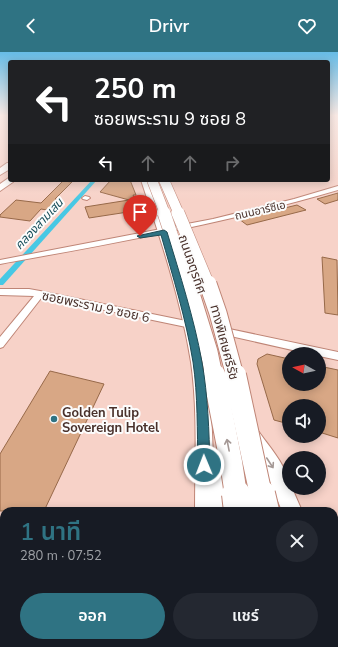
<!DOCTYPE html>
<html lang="th">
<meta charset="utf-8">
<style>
body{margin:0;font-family:"Nunito Sans","Noto Sans Thai",sans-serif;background:#242831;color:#f1f3f6;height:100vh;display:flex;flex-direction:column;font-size:15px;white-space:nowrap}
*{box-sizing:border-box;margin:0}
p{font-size:13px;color:#9ea1a6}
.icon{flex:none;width:22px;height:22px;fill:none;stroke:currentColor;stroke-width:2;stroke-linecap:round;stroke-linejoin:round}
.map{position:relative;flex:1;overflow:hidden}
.drawer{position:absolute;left:0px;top:455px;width:338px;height:140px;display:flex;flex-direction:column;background:#171b24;border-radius:12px 12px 0 0;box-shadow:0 2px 10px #0003}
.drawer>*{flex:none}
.guide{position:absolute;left:8px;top:8px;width:322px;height:122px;border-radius:4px;box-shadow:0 2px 10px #0003;background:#202124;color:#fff;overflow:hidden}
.needle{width:26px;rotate:278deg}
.fabs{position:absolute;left:282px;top:295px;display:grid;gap:8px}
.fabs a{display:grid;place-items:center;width:44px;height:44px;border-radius:50%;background:#171b24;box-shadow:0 2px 10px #0003;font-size:20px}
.pin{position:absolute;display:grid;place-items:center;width:34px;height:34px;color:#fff;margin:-41px -17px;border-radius:50% 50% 50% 0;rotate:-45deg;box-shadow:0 0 4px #0007}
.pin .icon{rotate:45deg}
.me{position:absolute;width:44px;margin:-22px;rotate:359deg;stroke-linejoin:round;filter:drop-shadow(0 0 3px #0008)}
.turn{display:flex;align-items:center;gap:14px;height:84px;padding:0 20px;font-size:18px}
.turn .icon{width:52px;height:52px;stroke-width:2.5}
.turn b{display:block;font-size:28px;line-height:34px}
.lanes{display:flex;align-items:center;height:38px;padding:0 20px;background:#0003;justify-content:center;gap:20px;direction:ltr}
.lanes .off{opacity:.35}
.round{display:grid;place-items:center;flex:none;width:42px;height:42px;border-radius:21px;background:#242831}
.head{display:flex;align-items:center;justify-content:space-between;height:68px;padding:0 20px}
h1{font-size:24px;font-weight:600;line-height:30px;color:#2f7383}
.primary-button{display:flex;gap:8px;margin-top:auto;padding:8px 20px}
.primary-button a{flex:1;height:46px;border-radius:24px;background:#2f7383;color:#fff;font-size:16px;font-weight:600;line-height:46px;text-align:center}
.primary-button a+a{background:#242831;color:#f1f3f6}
header{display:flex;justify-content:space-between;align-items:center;height:52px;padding:0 20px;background:#2f7383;color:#fff;font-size:18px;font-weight:600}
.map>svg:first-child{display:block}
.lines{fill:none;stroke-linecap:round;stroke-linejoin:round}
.canal{fill:#47c8e4;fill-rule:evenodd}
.building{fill:#d8a785;stroke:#976949}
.street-casing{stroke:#bf8576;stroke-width:2}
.secondary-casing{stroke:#bf8576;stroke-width:2}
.primary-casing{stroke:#bf8576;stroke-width:2}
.highway-casing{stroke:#bf8576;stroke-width:2}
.street{fill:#fff;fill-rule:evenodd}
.secondary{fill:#fff;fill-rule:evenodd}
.primary{fill:#fff;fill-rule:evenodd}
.highway{fill:#fff;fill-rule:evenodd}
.highway-bridge-far4-casing{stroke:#bf8576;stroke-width:11;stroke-linecap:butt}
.highway-bridge-far3-casing{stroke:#bf8576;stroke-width:14;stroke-linecap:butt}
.highway-bridge-far2-casing{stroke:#bf8576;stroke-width:19;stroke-linecap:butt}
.highway-bridge-far1-casing{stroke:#bf8576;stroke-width:24;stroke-linecap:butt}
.highway-bridge-casing{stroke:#bf8576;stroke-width:30;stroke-linecap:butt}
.highway-bridge-far4{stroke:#fff;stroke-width:10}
.highway-bridge-far3{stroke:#fff;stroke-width:13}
.highway-bridge-far2{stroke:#fff;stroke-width:17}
.highway-bridge-far1{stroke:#fff;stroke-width:22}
.highway-bridge{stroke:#fff;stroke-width:28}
.oneway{stroke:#a49895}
.route{fill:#2f7383;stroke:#1f4b55}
.poi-dot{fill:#2f7383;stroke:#fcfcfc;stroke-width:1.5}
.labels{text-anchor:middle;stroke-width:4;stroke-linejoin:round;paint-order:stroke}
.far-street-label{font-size:11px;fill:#49312b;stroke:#fcfcfc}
.far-water-label{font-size:12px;font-style:italic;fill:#164d59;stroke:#fcfcfc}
.street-label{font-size:13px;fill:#49312b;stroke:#fcfcfc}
.poi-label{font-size:13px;font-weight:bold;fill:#49312b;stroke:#fcfcfc;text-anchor:start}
</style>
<header><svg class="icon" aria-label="back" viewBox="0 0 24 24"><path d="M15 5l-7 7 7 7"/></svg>Drivr<svg class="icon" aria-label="heart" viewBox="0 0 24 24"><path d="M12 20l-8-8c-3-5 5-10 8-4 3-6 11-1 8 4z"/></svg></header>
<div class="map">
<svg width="338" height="595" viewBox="0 0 338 595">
<rect width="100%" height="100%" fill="#f7d2c8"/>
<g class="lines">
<g class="canal">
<path d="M92,128h5l-94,105h-3v-6z"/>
<path d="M0,533l4,1v15l-4,-1z"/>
<path d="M69,591h17l2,4h-17z"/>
</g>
</g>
<g class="building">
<path d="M111,128h19l6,15h-3l8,15 -52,8 -4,-11 44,-7 -29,-8z"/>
<path d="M63,129l9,1 -17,17 2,1 -10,10 -6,-1 -11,12 -30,-4v-2l16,-15 25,3z"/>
<path d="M338,141v7l-13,4 -8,-5z"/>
<path d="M297,153l9,5 -59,15 -8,-6z"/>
<path d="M322,205l15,3 1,55 -13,-2z"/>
<path d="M267,302l22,5v25h30v-18l19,4v68l-19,-6v-26h-30v18l-15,-4 -17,-56 1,-5z"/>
<path d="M50,319l54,13 -60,127h-44v-57z"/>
</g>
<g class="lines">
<g class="street-casing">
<g id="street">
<path d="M338,134v4c-111,33 -224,53 -338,74v-4l213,-41 81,-20z"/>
<path d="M85,144l4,1 1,1 -3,2 -4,-1 -1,-1z"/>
<path d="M0,237h29l11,2 151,31 5,3 -5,3 -149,-31 -39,50 -3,1v-11l34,-41 -34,-1z"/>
<path d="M220,275l118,25v8l-19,-4v-2h-9l-93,-21 -2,-2 2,-2z"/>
</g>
</g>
<g class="secondary-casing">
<g id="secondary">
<path d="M141,128h8c22,60 45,120 56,183 6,31 7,64 8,96l5,3 3,6 8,43h-34c0,-49 3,-100 -4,-149 -10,-62 -30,-122 -50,-182z"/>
<path d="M253,378l6,2c11,16 30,36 30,56h3l10,23h-20l-13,-32 -25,-41 3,-6z"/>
<path d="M201,591h44l2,4h-47z"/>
<path d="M309,591h24l2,4h-26z"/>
</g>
</g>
<g class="primary-casing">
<g id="primary">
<path d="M7,111h3v6l-10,6v-7z"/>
<path d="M10,125v3h4l-1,2 -13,9v-7z"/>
</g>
</g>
<g class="highway-casing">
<path id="highway" d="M241,591h64l1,4h-64z"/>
</g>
<use href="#street" class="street"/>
<use href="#secondary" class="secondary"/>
<use href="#primary" class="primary"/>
<use href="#highway" class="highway"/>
<g class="highway-bridge-far4-casing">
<g id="highway-bridge-far4">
<path d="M152,128l13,34"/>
<path d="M164,128l15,34"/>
</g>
</g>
<g class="highway-bridge-far3-casing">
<g id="highway-bridge-far3">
<path d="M164,161l24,72"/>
<path d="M178,161l30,72"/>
</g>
</g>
<g class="highway-bridge-far2-casing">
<g id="highway-bridge-far2">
<path d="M188,232l21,68 5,24"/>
<path d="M208,232l10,29 17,63"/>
</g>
</g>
<g class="highway-bridge-far1-casing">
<g id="highway-bridge-far1">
<path d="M214,323l17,87 5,33"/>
<path d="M235,323l26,120"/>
</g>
</g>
<g class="highway-bridge-casing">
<g id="highway-bridge">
<path d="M236,442l2,17"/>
<path d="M261,442l4,17"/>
</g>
</g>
<use href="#highway-bridge-far4" class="highway-bridge-far4"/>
<use href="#highway-bridge-far3" class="highway-bridge-far3"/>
<use href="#highway-bridge-far2" class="highway-bridge-far2"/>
<use href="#highway-bridge-far1" class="highway-bridge-far1"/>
<use href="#highway-bridge" class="highway-bridge"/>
</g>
<defs><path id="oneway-shaft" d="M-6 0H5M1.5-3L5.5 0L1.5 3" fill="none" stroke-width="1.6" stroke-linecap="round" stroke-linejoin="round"/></defs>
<g class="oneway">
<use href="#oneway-shaft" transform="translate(228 393) rotate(-101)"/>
<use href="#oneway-shaft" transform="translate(270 411) rotate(57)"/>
</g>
<linearGradient id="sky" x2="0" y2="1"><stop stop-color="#67bce6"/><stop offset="0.43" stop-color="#fbebe6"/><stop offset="1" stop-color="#fbebe6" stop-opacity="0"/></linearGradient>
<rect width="338" height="148" fill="url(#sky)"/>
<path class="route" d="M164,178l3,2c13,43 27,86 35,130 6,34 7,69 8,103l-1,4 -5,2 -4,-2 -2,-4c-1,-34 0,-69 -5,-103 -7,-43 -20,-85 -32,-127l-21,3 -3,-2z"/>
<circle class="poi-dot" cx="54" cy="367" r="4"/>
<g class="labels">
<g class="far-street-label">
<text transform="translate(260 158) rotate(-13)" y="4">ถนนอาร์ซีเอ</text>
</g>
<g class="far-water-label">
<text transform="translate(39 172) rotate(-47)" y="4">คลองสามเสน</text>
</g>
<g class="street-label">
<text transform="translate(193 212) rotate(71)" y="5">ถนนจตุรทิศ</text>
<text transform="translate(96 254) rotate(12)" y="5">ซอยพระราม 9 ซอย 6</text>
<text transform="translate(225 290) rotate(75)" y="5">ทางพิเศษศรีรัช</text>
</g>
<g class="poi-label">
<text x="62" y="365">Golden Tulip<tspan x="62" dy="15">Sovereign Hotel</tspan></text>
</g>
</g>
</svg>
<div class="fabs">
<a><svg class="needle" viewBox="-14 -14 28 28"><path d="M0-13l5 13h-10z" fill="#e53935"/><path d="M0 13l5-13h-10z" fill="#9ea1a6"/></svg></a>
<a><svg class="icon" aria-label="sound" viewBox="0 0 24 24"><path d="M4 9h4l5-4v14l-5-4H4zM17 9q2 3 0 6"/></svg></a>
<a><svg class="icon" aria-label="search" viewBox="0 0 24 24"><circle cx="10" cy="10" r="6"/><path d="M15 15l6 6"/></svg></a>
</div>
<div class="pin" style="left:140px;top:184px;background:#d93025"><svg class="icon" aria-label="arrive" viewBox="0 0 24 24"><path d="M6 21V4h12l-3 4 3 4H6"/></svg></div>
<svg class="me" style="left:204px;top:413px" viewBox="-20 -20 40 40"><circle r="17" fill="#2f7383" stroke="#fff" stroke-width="3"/><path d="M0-11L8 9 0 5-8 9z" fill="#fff"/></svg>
<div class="guide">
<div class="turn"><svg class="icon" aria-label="left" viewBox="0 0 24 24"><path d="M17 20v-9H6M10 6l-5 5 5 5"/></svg><div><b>250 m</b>ซอยพระราม 9 ซอย 8</div></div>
<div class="lanes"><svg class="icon" aria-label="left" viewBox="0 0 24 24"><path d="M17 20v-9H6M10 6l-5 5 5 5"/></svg><svg class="icon off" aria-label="ahead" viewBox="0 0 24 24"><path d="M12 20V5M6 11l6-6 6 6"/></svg><svg class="icon off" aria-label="ahead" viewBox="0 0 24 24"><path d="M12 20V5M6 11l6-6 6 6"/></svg><svg class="icon off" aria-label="right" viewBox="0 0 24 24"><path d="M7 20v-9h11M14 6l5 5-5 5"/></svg></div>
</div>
<section class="drawer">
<div class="head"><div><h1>1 นาที</h1><p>280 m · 07:52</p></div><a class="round"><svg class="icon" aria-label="close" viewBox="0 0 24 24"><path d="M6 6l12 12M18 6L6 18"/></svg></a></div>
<div class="primary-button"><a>ออก</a><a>แชร์</a></div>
</section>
</div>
